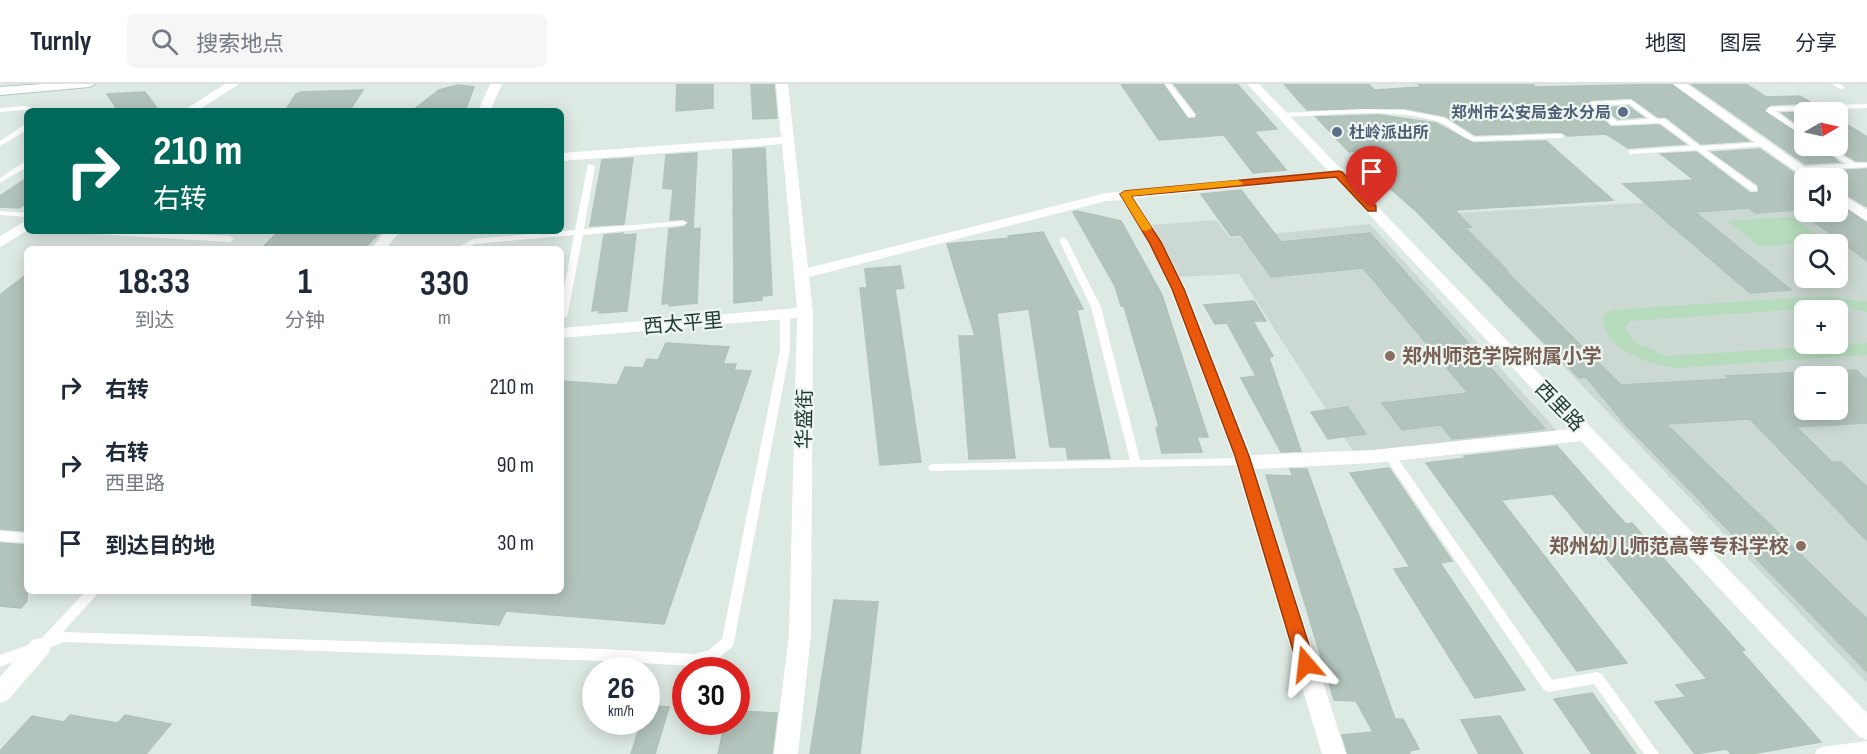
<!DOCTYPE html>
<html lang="zh">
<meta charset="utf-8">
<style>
body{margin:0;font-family:"Sofia Sans Condensed","Noto Sans SC",sans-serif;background:#f6f6f7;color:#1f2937;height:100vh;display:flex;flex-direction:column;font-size:22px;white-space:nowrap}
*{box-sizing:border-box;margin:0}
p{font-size:20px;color:#747a83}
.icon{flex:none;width:33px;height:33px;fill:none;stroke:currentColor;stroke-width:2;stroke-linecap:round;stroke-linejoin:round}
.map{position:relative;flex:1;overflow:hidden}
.side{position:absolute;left:24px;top:162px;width:540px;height:348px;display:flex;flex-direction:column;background:#fff;border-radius:9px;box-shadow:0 3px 15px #0003}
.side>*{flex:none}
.top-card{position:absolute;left:24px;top:24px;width:540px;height:126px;border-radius:9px;box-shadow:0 3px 15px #0003;background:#00695c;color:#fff;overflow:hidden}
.needle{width:39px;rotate:81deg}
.fabs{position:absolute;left:1794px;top:18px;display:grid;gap:12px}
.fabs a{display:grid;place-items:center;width:54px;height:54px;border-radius:9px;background:#fff;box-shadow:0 3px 15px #0003;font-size:30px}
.speed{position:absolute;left:582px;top:573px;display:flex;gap:12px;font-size:30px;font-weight:700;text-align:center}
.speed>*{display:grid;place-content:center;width:78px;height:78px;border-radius:50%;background:#fff;box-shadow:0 3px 15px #0003;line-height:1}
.speed small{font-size:15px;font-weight:400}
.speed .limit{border:9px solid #d22;background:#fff;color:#111}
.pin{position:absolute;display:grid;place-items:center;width:51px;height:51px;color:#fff;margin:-62px -26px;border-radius:50% 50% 50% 0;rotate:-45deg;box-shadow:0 0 6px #0007}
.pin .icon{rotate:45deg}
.me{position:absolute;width:66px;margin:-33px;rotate:343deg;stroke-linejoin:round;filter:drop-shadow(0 0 4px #0008)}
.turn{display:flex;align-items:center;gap:21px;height:126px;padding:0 30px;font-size:27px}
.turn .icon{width:78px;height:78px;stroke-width:2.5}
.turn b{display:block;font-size:42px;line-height:51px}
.eta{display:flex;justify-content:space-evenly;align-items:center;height:102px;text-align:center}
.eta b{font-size:36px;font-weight:700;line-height:42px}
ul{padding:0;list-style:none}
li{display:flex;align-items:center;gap:18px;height:78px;padding:0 30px}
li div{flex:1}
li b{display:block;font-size:22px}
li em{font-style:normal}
header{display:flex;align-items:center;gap:36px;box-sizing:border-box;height:84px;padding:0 30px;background:#fff;border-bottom:2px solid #e0e1e3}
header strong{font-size:28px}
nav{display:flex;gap:33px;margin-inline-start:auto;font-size:21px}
.search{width:420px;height:54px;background:#f6f6f7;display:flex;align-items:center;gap:15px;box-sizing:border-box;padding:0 21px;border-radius:9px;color:#747a83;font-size:22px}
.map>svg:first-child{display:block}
.built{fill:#ccd9d2;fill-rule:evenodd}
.green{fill:#b6dbbd}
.building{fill:#b3c4bc;stroke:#b0c3b9;stroke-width:1.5;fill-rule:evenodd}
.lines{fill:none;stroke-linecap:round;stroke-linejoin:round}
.secondary-casing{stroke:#b1c9be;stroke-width:2}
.service{fill:#fff;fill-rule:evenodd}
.minor{fill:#fff;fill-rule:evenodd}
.tertiary{fill:#fff;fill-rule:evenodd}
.secondary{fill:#fff;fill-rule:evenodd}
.route{fill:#ea580c;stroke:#983908;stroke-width:1.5}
.slow{fill:#f59e0b}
.service-dot{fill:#5c6f8a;stroke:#eef6f1;stroke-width:2}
.education-dot{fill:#8d6e63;stroke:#eef6f1;stroke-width:2}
.labels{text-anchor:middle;stroke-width:4.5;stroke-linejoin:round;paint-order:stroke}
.far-service-label{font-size:16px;font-weight:bold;fill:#4e5e75;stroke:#eef6f1;text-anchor:end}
.street-label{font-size:20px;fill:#1f3930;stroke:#eef6f1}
.education-label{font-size:20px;font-weight:bold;fill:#785e54;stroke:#eef6f1;text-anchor:start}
</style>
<header>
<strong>Turnly</strong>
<div class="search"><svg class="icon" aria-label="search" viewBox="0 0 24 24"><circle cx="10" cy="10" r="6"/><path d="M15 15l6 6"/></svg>搜索地点</div>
<nav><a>地图</a><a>图层</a><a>分享</a></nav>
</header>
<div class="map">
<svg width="1867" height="670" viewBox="0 0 1867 670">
<rect width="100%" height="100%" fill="#dde9e3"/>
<g class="built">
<path d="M1804,110v18h34v-6l29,21v456l-448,-468zM1804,160h34v34h-34zM1804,226h34v34h-34zM1804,292h34v34h-34z"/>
<path d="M1216,136l14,18 140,-14 190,210 -163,16 -44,1 -114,-177 -62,3 -25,-52z"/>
</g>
<g class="green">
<path d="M1792,133l34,25 -67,4 -31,-25z"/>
<path d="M1828,212l39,6v10l-25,-6 -212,15 -5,7 9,14 33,14 200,-13v12l-192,13c-26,-5 -67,-16 -72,-46l2,-7 6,-5z"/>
</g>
<g class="building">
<path d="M677,0h36v24l-37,3z"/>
<path d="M751,0h23l3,34 -24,1z"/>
<path d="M1121,0h42l25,35 8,-1 1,-4 -23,-30h63l40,45 -23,2 32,39 -33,3 -29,-38 -65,5z"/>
<path d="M1284,0h84l7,6 46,-3 -3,-3h116v3l137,-3 78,57 -48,3 -35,-27h-8l-27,-19 -40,2 -5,4 25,23 48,-2 26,19 -57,4 -22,-14 -39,2 -6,-4 -86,3 -30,-19 -42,-8 -96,2z"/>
<path d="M1691,0h55l20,13 34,-1 12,7 -42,2 -6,6 40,27v8h14l21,16 -34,2z"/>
<path d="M458,1l16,2 -9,24h-53l27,-21z"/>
<path d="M363,6l-14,21h-64l11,-17 5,-2z"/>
<path d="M145,8l14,19h-41l-11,-17z"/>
<path d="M1628,22l15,11 -25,2 -14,-11z"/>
<path d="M1804,28v17l-22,-16 44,-1h1z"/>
<path d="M1380,31l56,8 37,20 73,-2 67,59 -158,10 16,17 -6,1 42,42h-2l116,115 108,-6 -3,-3 130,-6 11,10v43l-71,4 36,35h9l26,25v54l-117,-122 -84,5 201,195v53l-242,-248 -39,-47 -7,1 -162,-166 -32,-28 -28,-33 -8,1 -33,-35zM1804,292h34v34h-34z"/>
<path d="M1838,35l29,18v24h-11l-25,-15h7z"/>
<path d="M765,64l7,147 -10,1v4l-28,3 -1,-153z"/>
<path d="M1760,65l44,31v32h34v-8l29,19v38l-69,-51 -43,3 -6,-5 -54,4 96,78 -41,3 -127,-109 71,-4 -33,-26 35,-2 54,41h7l2,-2 -1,-6 -46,-33z"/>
<path d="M697,69l-4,76 7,-1 -3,75 -28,3v-3l-7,1 7,-75 15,-2 5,-5 -6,-3 -13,1 3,-31 -10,-1 3,-33z"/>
<path d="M633,74l-9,66 -34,2 12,-66z"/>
<path d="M1867,85v38l-29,-17v-12h-16l-6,-6z"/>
<path d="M27,94v25l-8,5 -19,-1v-11z"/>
<path d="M1241,106l40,52 89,-9 175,196 -93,10 -11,-14 -39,5 -20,-27 86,-10 -105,-125 -92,9 -30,-42 -10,1 -30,-42z"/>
<path d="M1077,127l44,10 41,74 46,142h-11l5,15 -40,1 -6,-25 3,-2 -35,-120h-3l-6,-20 -42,-74z"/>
<path d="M279,147h102l-17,18h-103z"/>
<path d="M1043,148l40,77 -6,1 33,148 -42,1 -2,-12h-16l-21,-138 -32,4 18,145 -46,1 -10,-123h16l-28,-92 63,-6 -2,-2z"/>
<path d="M623,149v2l13,-1 -9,77 -28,2v-3l-7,1 12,-76z"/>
<path d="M900,182l4,22 -9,1 26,173 -41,3 -20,-177h7l-2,-19z"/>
<path d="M27,190v257l-27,-2v-234z"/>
<path d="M1254,217l12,20h-13l20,35 -4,2 32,93 -20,1 -40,-74 15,-2 -29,-53 -12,1 -11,-19z"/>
<path d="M666,259l63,4 -6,17h13l-2,6 17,1 -87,253 -158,-13 -7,14 -247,-20v-14h309v-210l56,4 8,-18 18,1 4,-9 11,1z"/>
<path d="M1348,323l18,27 -38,5 -17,-27z"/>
<path d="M1557,362l57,65 12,13 6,-1 87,98 26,29 -4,1 80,91 -71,12h-19l-4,-5 -32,5 -40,-52 31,-5 -10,-12 31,-6 -154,-185 -52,6 126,163 -50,8 -151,-208 40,-5 -2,-2z"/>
<path d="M1389,384l63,93 -12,2 85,127 -50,8 -81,-129 16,-2 -60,-94z"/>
<path d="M1290,385h17l88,250h8l16,30 -10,2 1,3h-62l-6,-19 31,-3 -17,-31 -22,-1 -68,-225 27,1z"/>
<path d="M0,459l27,2v56l-6,7 -21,-2z"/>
<path d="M834,516l44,2 -18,152h-50z"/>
<path d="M1592,609l44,61h-44l-38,-55z"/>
<path d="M646,621l23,2 -14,47h-24l10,-32h5z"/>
<path d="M736,627l41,2 -5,41h-54l7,-32h11z"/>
<path d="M70,631l48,8 7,-8 46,9 -25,30h-146v-3l32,-35 32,6z"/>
<path d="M1500,632l23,38h-44l-18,-34z"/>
</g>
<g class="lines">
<g class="secondary-casing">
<path id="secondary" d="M44,0h51l-6,3 -89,8v-8z"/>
</g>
<g class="service">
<path d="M1165,0h6l24,31 -1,2h-6z"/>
<path d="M1832,0h8l5,4 -5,1z"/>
<path d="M1631,16l26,19h8l35,27 67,-4 1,2 -4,2 -58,4 51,37v4h-6l-54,-41 -68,4v-4h3l59,-4 -31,-23 -48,2 -24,-21 3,-2zM1629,20l20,15 -32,2 -19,-15z"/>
<path d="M1867,20v4l-92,3 29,20v5l-38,-25 2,-3 2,-1z"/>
<path d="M24,22l23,5 -23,-1 -24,2v-4z"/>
<path d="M1363,25l40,1 42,8 29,19 87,-3 4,2 -4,2 -88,3c-14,-4 -23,-16 -36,-20 -50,-14 -103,-6 -154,-4l-4,-2 4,-2z"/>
<path d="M24,41h3v5l-27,16v-5z"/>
<path d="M1820,62h7l28,17h12v4l-71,4v-4h3l47,-3z"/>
<path d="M24,78h3v5l-27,16v-5z"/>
<path d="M588,80l7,2 -11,63 99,-8 4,2 -4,2 -100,10 -16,82h-6v-11l13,-71 -99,9 -9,5h-11l18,-10 102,-9z"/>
<path d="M0,127l27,2v4l-27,-2z"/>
<path d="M89,147h47l94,5 4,3 -4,3 -137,-8z"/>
<path d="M1063,153l4,3 34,67 39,153 104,-2 4,1 1,3 -1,3 -318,6 -2,-3 2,-3 4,-1 196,-4 -39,-153 -32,-67z"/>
<path d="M785,227l5,3v36l-56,292 -1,4 -15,13 -24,7 -91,-5 -539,-19 -64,25v-12l39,-14 47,-50h14l-37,41 540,17 91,5 15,-4 13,-11 58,-289v-36z"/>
<path d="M1390,368l4,1 158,227 45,-8 5,2 57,80h-15l-50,-70 -45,8 -5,-2 -158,-231 -1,-3 1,-3z"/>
<path d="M0,447l27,2v10l-27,-2z"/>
<path d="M1867,657v13h-52l2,-5 5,-2z"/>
</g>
<g class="minor">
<path d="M490,0h12l-12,27h-12z"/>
<path d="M776,0h12l20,184 298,-75 222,-22 -81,-87h12l608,629v27l-8,-3 -278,-296 -208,22 -118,6 91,285h-24l-89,-298 -63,-167 -22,-47 -26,-42 -16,1 -297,76 4,35 -2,323 -13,119h-24l15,-119 8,-317 -236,20v-10l236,-20 -15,-164 -221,17v-8l220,-16zM1335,94l235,251 -197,21 -122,5 -65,-166 -24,-47 -27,-44z"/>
<path d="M1673,0h14l133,94h-15z"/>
<path d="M1838,108l29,18v11l-29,-19z"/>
<path d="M385,147h15l-14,18h-15z"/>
<path d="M40,554l8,2 3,7 -3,7 -40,46 -8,3v-26l32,-37z"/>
</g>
<g class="tertiary">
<path d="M225,0h14l-42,27h-14z"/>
<path d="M27,136v11l-27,16v-11z"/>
</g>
<use href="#secondary" class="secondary"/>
</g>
<path class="route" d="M1339,87l3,1 34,34v5h-8l-32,-34 -205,19 30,46 23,47 65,167 66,208 -3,5 -6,2 -6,-2 -3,-5 -62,-208 -63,-167 -23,-47 -29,-48 5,-3z"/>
<path class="slow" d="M1238,96l5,3 -2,2 -110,11 21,32 -6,3 -4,-1 -22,-36 5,-3z"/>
<g class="service-dot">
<circle cx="1623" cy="28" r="6"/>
<circle cx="1337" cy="48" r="6"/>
</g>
<g class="education-dot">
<circle cx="1390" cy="272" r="6"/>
<circle cx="1801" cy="462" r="6"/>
</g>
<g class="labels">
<g class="far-service-label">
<text x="1611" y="34">郑州市公安局金水分局</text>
<text x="1349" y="54" text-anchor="start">杜岭派出所</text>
</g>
<g class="street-label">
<text transform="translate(683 239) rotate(-5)" y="7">西太平里</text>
<text transform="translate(1560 322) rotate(46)" y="7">西里路</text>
<text transform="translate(804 335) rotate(-89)" y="7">华盛街</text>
</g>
<g class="education-label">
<text x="1402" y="279">郑州师范学院附属小学</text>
<text x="1789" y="469" text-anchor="end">郑州幼儿师范高等专科学校</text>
</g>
</g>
</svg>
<div class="fabs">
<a><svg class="needle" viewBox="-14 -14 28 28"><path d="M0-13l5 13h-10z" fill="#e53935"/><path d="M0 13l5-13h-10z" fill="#747a83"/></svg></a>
<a><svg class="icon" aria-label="sound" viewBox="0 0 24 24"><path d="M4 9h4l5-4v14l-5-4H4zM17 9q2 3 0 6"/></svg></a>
<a><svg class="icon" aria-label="search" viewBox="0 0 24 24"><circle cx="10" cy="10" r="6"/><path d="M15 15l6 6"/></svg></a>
<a>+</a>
<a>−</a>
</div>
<div class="speed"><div>26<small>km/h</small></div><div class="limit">30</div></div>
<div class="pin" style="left:1372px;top:124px;background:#d93025"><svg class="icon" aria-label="arrive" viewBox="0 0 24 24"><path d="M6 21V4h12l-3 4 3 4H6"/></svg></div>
<svg class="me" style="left:1306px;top:580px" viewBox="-20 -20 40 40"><path d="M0-17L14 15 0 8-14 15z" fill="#ea580c" stroke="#fff" stroke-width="4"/></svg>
<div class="top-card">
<div class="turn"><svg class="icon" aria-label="right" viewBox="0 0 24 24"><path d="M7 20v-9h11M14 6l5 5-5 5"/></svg><div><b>210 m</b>右转</div></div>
</div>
<section class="side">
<div class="eta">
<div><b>18:33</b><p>到达</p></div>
<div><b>1</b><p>分钟</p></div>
<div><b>330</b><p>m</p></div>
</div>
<ul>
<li><svg class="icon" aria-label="right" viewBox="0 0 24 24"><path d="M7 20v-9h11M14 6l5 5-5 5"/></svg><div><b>右转</b></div><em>210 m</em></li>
<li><svg class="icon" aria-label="right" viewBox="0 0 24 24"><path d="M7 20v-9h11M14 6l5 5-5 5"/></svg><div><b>右转</b><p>西里路</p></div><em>90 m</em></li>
<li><svg class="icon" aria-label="arrive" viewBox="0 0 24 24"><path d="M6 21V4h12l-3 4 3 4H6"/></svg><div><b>到达目的地</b></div><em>30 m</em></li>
</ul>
</section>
</div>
